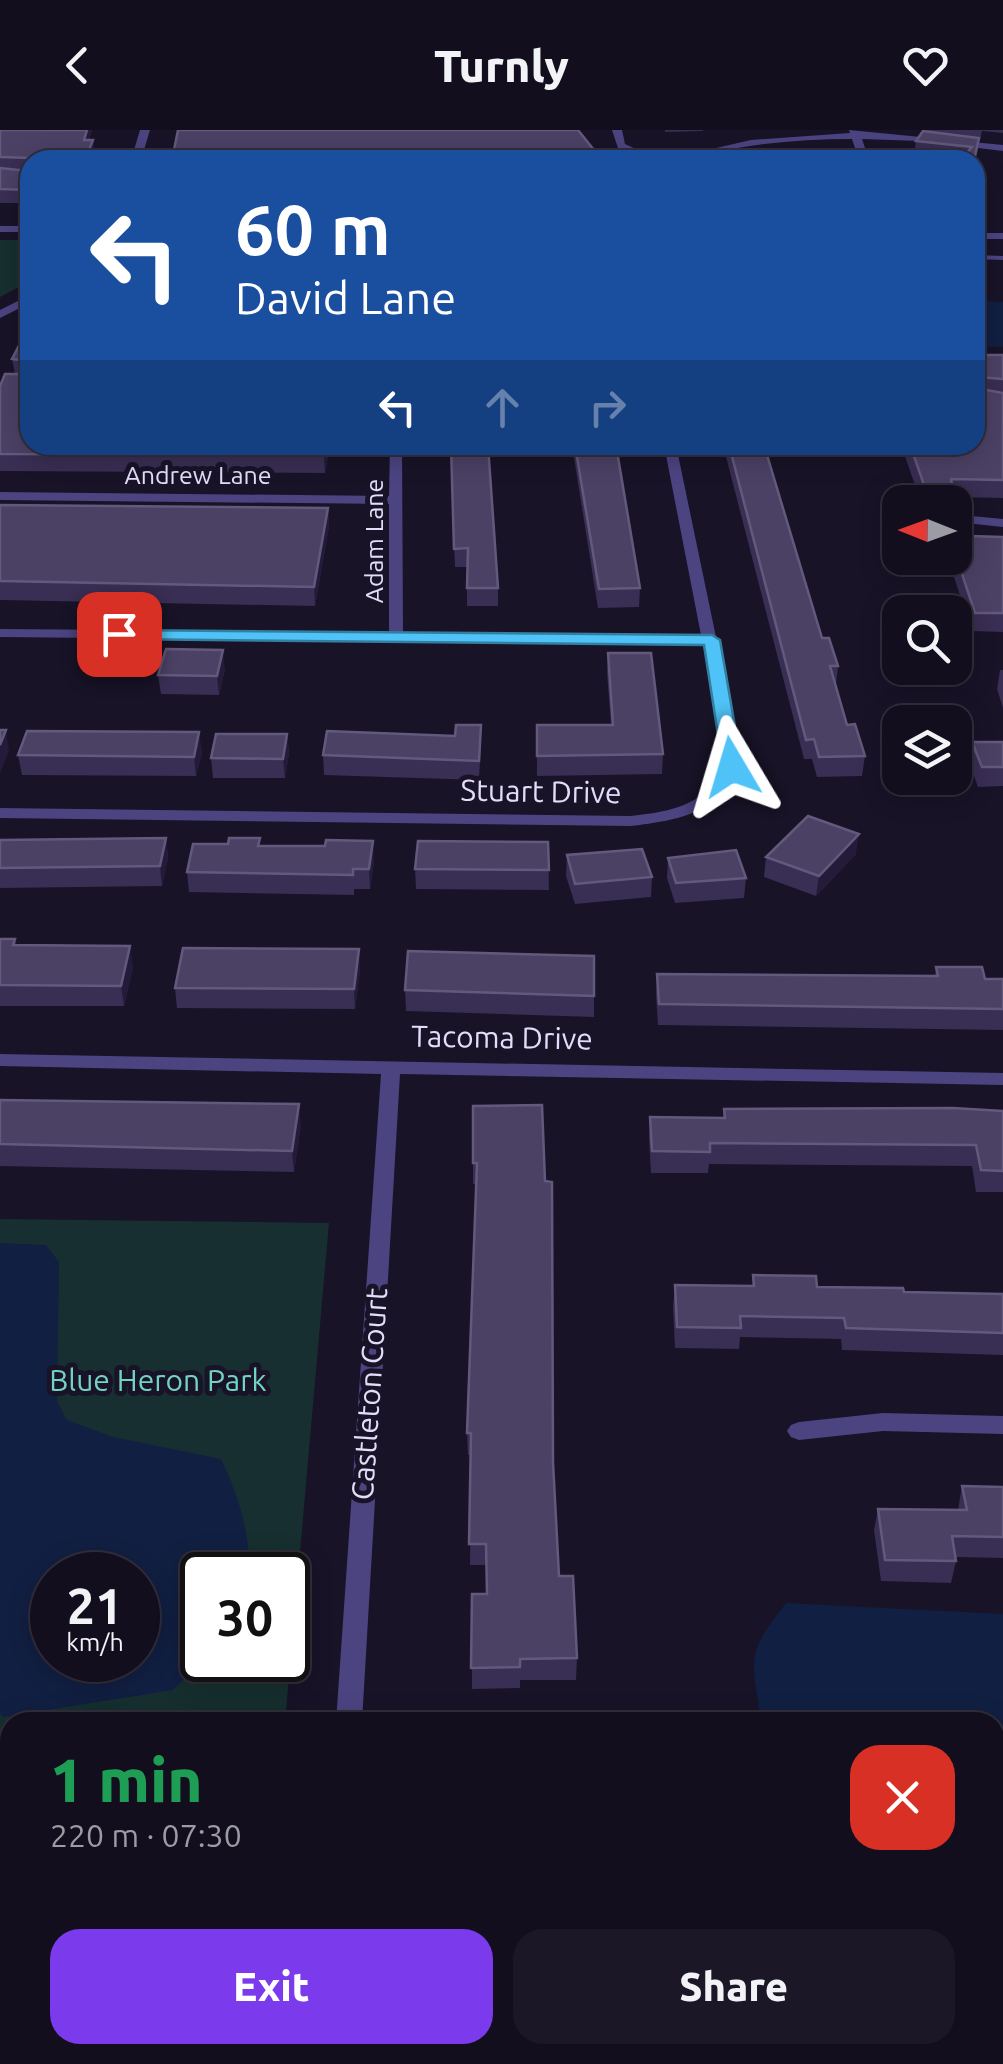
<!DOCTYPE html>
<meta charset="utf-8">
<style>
body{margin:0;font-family:Ubuntu,sans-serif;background:#1b1726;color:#f1f3f6;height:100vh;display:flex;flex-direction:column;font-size:38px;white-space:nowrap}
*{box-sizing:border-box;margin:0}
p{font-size:32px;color:#9c9ca4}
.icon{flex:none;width:55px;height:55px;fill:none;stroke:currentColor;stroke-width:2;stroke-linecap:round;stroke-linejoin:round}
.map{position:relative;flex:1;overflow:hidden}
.sheet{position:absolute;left:0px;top:1582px;width:1005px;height:352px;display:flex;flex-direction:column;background:#120e1d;border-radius:30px 30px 0 0;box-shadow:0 5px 25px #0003,0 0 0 2px #312e3b}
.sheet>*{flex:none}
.guide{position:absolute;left:20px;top:20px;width:965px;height:305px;border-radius:30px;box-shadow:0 5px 25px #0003,0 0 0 2px #312e3b;background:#1a4fa0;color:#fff;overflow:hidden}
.needle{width:65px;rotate:271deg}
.fabs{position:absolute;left:882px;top:355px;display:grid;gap:20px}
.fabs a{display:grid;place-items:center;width:90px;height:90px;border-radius:20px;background:#120e1d;box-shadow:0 5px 25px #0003,0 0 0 2px #312e3b;font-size:50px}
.speed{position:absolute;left:30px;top:1422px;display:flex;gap:20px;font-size:50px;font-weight:700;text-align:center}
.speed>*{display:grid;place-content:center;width:130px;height:130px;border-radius:50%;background:#120e1d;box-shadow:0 5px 25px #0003,0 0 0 2px #312e3b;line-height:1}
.speed small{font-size:25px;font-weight:400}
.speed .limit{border:5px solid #111;border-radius:15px;background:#fff;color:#111}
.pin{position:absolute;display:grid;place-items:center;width:85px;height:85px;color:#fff;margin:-42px;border-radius:20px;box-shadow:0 5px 15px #0006}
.me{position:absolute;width:110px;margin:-55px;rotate:353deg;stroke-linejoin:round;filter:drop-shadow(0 0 8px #0008)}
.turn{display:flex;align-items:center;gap:35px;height:210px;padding:0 50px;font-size:45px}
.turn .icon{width:130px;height:130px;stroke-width:2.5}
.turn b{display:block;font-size:70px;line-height:85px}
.lanes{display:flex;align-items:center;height:95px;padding:0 50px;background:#0003;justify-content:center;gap:50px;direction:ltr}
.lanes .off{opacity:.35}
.round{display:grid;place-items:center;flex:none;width:105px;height:105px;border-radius:30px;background:#1b1726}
.overview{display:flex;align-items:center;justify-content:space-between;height:170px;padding:0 50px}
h1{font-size:60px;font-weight:800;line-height:75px;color:#1e9e55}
.action{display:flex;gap:20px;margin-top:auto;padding:20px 50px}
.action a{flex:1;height:115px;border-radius:30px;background:#7c3aed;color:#fff;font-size:40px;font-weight:800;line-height:115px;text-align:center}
.action a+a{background:#1b1726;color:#f1f3f6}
header{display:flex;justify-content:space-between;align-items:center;height:130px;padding:0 50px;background:#120e1d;font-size:45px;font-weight:800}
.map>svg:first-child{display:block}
.green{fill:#172f30;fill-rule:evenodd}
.water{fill:#111f42;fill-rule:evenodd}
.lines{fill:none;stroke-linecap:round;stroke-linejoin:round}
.lane{fill:#4b4481;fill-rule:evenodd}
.street{fill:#4b4481;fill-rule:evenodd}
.wall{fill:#392e53}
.shaded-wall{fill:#241b3a}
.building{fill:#4b4165;stroke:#63597c;stroke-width:2.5}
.route{fill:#4fc3f7;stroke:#337fa1;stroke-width:2.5}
.labels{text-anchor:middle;stroke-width:10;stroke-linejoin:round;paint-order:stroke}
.far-street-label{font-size:25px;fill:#e3ddfb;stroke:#181327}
.street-label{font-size:30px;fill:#e3ddfb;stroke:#181327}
.park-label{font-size:30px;fill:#71d4c3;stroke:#181327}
</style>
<header><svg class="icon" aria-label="back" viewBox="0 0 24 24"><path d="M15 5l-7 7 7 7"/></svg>Turnly<svg class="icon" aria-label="heart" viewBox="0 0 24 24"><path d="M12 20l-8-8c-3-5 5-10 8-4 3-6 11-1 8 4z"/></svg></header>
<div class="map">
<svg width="1003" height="1934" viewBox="0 0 1003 1934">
<rect width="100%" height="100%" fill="#181327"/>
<g class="green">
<path d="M0,110h30v41l-30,16z"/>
<path d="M0,1089l329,4 -44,499h-275v66l-10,16zM52,1445h86v85h-86zM202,1445h86v85h-86z"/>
</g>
<g class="water">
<path d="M975,171l28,1v45l-28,-1z"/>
<path d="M0,1113l46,2 13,17 -2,139 10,19 46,17 108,22c19,40 28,72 29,116h-48l2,85 -31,30 -170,27 -3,-4zM52,1445h86v85h-86z"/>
<path d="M786,1473l217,11v345l-8,-1v-236h-234c-9,-65 -17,-65 25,-119z"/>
</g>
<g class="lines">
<path class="lane" d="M975,125l28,1v4l-28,-1z"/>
<g class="street">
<path d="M140,0h10l-9,30h-10z"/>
<path d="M612,0h10l3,14 35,16h-14l-28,-12z"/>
<path d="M849,0l154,15v6l-83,-10 -58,-2 7,21h-10l-7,-21c-34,0 -69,2 -102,7 -29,4 -57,14 -86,14l87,-20 99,-7z"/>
<rect x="0" y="96" width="30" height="6"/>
<rect x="975" y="103" width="28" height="6"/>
<path d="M30,165v8l-30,15v-8z"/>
<path d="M390,315h12l1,187 298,3 -37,-190h12l40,192 4,3 -2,3 22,109c-7,59 -59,68 -109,74l-631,-8v-10l631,8c45,-5 86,-13 93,-64l-21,-108 -703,-7v-8l389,3v-128l-389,-4v-8l389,4z"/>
<path d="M961,385l42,4v8l-47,-5 -1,-4z"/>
<path d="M0,924l1003,19v12l-603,-11 -38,648h-26l45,-648 -381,-8z"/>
<path d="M883,1283l120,3v18l-120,-3 -84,9 -8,-3 -4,-6 4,-6 8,-3z"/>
<path d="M293,1925h30l-3,9h-30z"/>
</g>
</g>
<g class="wall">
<path d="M0,0h92l-3,10h4l2,13 -3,7h-62v43h-30z"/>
<path d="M665,0h38v1l-38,1z"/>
<path d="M928,0h75v3l-21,-2 -7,31v-2l-61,-5 2,-14z"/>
<path d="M30,204v111h300l-5,28 -325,-2v-85l15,-12 -3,-15z"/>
<path d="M975,225h28v143l-49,-1 1,5h-34l-20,-57h74z"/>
<path d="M450,315l48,143v18h-31v-39h-12z"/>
<path d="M572,315h44l24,143 -1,19 -41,1z"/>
<path d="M723,315h41l58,193 16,28 -2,19 11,40 18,31 -3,20 -45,1 -5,-18h-8z"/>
<path d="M0,375l328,3 1,18 -14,80 -315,-6z"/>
<path d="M955,375l16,31 32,1v95l-31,-1 -22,-66h-7l-2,-7h14z"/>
<path d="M608,523l55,101 -1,20 -125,2v-51h74l-4,-53z"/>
<path d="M225,539l-6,26 -58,-1 -3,-19z"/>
<path d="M1000,540h3v38l-6,-19z"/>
<path d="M287,604l2,19 -4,25h-72l-2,-20z"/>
<path d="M972,612h31v44l-25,1 -9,-25z"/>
<path d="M481,614l-2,36 -155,-5 -1,-20z"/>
<path d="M202,622l-6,24 -174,-1 -4,-20z"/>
<path d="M166,708l2,20 -6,28 -162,2v-48z"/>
<path d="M548,712l1,48 -133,-1 -1,-20z"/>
<path d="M260,716l114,15 -4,28h-16v6l-165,-3 -2,-20z"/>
<path d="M856,724l-40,42 -52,-19 2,-20z"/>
<path d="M567,725l85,22 -1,20 -76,7 -9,-28z"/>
<path d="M668,728l78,20 -2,20 -69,5 -8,-25z"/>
<path d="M0,809h15l1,6 117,22 -9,39h-124z"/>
<path d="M936,837l49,12h18v51l-345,-5 -2,-30 1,-21 278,2z"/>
<path d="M360,840l-5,39 -178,-1 -2,-20z"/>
<path d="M405,860l189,6v21l-188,-6z"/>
<path d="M0,970l301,25 -7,47 -294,-6z"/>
<path d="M473,976l80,356 6,114 18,82 -1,22h-56v8l-48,1v-95h15l-1,-29h-16l1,-110h-3l-1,-22 9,-249h-3z"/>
<path d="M724,979l279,2v81h-27l-4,-26 -263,-2 -1,9h-57l-2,-35 1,-21 73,1z"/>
<path d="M753,1145l64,12 87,5 99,2v61l-161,-5 -1,-11 -101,-2 -1,12 -64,-1 -2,-41 2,-22 77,1z"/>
<path d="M962,1356l41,1v71l-47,-1v4l-5,22 -70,-2 -7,-51 4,-21 80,1z"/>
<path d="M10,1838v52l-6,-19z"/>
</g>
<g class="shaded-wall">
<path d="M87,0h5l-7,23 -1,-13z"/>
<path d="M93,10l2,13 -3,7h-7z"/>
<path d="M326,315h4l-5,28 -1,-18z"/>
<path d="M328,378l1,18 -14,80 -1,-19z"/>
<path d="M223,520l2,19 -6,26 -2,-19z"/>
<path d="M6,600l3,20 -9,24v-29z"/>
<path d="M199,602l3,20 -6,24 -2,-19z"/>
<path d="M287,604l2,19 -4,25 -2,-19z"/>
<path d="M859,704l-3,20 -40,42 3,-20z"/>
<path d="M166,708l2,20 -6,28 -2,-20z"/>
<path d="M373,711l1,20 -4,28 -1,-20z"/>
<path d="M130,816l3,21 -9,39 -3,-20z"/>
<path d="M359,819l1,21 -5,39 -1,-20z"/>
<path d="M299,974l2,21 -7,47 -2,-21z"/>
</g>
<g class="building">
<path d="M0,0h87l-3,10h9l-8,20h-55l1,-2 -31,-1z"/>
<path d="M178,0h400l24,30h-430z"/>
<path d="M923,1l56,7 -5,22h-14l12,-13 -56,-6z"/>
<path d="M772,26l41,1 1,3h-42z"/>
<path d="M30,32v28l-30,-1v-21l28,3z"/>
<path d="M25,204h5v27l-18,-2z"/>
<path d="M975,225h28v24l-25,-2 -3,8z"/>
<path d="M5,244h25v71h296l-2,10 -324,-1v-68z"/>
<path d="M975,258l28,5v87l-52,-1 4,23h-25l-20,-57h65z"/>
<path d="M451,315h37l10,143h-31l1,-40 -14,1z"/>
<path d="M575,315h41l24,143 -41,1z"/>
<path d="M729,315h35l58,193h7l9,28h-8l17,59 8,-1 10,32 -46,1 -5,-18 -8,1z"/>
<path d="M0,375l328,3 -14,79 -314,-6z"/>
<path d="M955,375l6,3 10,28 32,1v76h-28l-20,-60z"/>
<path d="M166,519l57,1 -6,26 -59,-1z"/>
<path d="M608,523h43l12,101 -126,2v-31h76z"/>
<path d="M456,595h25l-2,36 -156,-6 4,-24 128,5z"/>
<path d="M0,600h6l-6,15z"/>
<path d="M27,601l172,1 -5,25 -176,-2z"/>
<path d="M216,604h71l-4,25 -72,-1z"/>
<path d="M972,612h31v25h-21z"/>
<path d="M808,686l51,18 -40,42 -53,-19z"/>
<path d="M166,708l-6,28 -160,2v-28z"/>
<path d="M229,708h31l-2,8h67l1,-6 47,1 -4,28h-16v6l-166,-3 6,-28h35z"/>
<path d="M418,711l130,1 1,28 -134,-1z"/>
<path d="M642,719l10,28 -77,7 -8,-29z"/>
<path d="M736,720l10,28 -70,5 -8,-25z"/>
<path d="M0,809h15l-2,6 117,1 -9,40 -121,-1z"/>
<path d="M183,818l176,1 -5,40 -179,-1z"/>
<path d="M408,821l186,5v40l-189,-6z"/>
<path d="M936,837h46l3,12h18v30l-344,-5 -2,-30 281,2z"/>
<path d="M0,970l299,4 -7,47 -292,-7z"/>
<path d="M542,975l3,76 7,1 1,280 6,114h14l4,82 -57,1v8l-49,1 1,-74h15l-1,-50h-17l2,-111h-4l10,-270h-4v-57z"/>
<path d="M953,978l50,3v60l-22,-1 -5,-25 -266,-2v9l-58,-1 -2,-34 75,1 -1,-9z"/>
<path d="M753,1145l63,1 1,11 86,1 1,4 99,2v39l-157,-5 -2,-10 -104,-2 1,12 -64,-1 -2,-42 79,1z"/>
<path d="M962,1356l41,1v50l-51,-1 4,25 -71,-1 -7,-51 89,1z"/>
<path d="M10,1838v33h-6z"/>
<path d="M59,1925h15l4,9h-37z"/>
<path d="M524,1925h39l18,9h-62z"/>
</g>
<path class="route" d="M113,500l599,5 8,5 22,127 -10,6 -9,-6 -19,-122 -585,-6 -9,-5z"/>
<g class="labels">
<g class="far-street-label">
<text x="198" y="354">Andrew Lane</text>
<text transform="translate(374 411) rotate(-90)" y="9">Adam Lane</text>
</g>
<g class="street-label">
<text transform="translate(541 662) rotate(1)" y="10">Stuart Drive</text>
<text transform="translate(502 908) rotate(1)" y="10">Tacoma Drive</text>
<text transform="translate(370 1264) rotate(-86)" y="10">Castleton Court</text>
</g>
<g class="park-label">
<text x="158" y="1261">Blue Heron Park</text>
</g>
</g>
</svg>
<div class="fabs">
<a><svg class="needle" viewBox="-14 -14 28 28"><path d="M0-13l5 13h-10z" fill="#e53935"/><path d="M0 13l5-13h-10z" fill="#9c9ca4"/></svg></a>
<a><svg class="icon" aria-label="search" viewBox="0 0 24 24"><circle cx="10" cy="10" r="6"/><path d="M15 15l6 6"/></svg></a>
<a><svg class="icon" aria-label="layers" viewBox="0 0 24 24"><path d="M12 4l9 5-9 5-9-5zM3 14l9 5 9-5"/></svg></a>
</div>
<div class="speed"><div>21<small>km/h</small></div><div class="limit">30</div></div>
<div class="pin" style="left:119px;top:504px;background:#d93025"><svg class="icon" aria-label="arrive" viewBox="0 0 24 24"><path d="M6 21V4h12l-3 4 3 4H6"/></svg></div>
<svg class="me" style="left:732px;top:637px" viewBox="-20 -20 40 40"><path d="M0-17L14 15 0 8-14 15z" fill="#4fc3f7" stroke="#fff" stroke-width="4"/></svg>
<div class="guide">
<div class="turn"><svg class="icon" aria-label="left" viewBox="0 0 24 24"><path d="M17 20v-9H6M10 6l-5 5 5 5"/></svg><div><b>60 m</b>David Lane</div></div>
<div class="lanes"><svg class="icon" aria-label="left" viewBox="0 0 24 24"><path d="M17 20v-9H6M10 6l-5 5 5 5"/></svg><svg class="icon off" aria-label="ahead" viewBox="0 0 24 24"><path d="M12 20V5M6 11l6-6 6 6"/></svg><svg class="icon off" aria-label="right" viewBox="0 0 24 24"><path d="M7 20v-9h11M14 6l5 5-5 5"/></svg></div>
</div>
<section class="sheet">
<div class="overview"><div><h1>1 min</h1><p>220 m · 07:30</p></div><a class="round" style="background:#d93025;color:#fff"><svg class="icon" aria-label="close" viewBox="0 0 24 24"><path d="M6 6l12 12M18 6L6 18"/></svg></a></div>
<div class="action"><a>Exit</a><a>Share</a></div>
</section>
</div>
